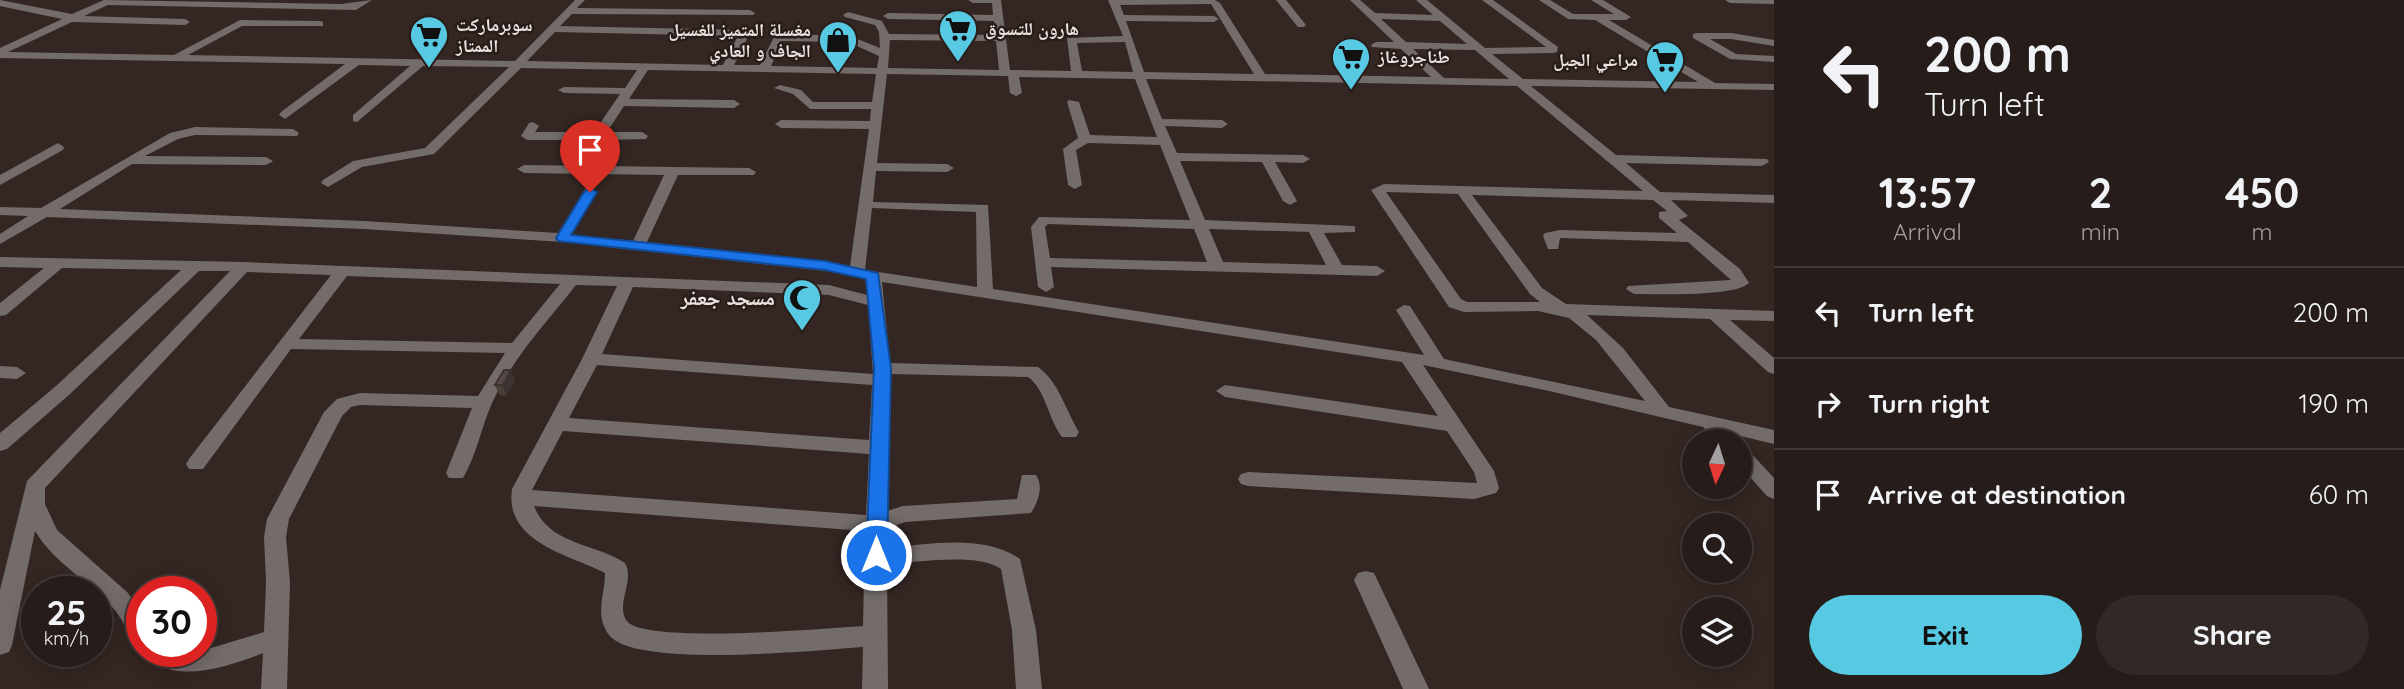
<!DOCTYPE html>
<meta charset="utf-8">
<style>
body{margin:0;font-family:Quicksand,"Noto Naskh Arabic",sans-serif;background:#322927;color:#f1f3f6;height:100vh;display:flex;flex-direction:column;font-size:26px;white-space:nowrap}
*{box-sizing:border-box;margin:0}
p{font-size:23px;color:#a4a1a2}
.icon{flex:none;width:38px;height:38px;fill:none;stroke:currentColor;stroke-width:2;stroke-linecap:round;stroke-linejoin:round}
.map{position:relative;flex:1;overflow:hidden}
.drawer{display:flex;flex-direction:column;background:#261c1a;width:630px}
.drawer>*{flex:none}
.banner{background:#261c1a;color:#f1f3f6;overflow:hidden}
.needle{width:46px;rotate:184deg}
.tools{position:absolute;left:1682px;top:429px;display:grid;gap:14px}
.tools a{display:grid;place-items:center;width:70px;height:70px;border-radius:50%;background:#261c1a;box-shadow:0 4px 18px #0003,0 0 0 2px #423a39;font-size:35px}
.speed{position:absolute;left:21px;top:576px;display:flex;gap:14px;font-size:35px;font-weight:700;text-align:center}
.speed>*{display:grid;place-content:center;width:91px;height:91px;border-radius:50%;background:#261c1a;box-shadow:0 4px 18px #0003,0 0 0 2px #423a39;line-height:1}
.speed small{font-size:18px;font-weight:400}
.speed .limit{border:10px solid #d22;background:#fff;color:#111}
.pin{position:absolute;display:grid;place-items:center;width:60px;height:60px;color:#fff;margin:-72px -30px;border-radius:50% 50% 50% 0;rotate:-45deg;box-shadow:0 0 7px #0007}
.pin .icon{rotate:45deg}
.me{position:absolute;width:77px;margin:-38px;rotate:0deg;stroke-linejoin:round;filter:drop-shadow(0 0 5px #0008)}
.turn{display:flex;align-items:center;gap:24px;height:147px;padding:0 35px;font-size:32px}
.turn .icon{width:91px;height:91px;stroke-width:2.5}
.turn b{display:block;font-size:49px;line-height:60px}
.eta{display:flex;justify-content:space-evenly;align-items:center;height:119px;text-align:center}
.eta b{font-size:42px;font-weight:800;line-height:49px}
.cta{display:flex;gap:14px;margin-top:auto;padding:14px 35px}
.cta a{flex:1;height:80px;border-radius:42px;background:#58c9e3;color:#111;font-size:28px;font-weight:800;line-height:80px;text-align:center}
.cta a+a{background:#322927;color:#f1f3f6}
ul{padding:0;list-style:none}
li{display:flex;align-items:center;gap:21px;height:91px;padding:0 35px;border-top:2px solid #423a39}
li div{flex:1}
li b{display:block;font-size:26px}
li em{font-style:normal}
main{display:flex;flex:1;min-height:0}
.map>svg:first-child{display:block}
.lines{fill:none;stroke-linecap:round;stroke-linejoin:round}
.minor{fill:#736c6b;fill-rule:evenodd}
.wall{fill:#4a3e3a}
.shaded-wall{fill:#3c3230}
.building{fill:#564844;stroke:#3c3230;stroke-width:2}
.route{fill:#1a73e8;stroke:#114b97;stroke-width:2}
.labels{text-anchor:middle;stroke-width:5;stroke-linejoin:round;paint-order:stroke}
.far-poi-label{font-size:18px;font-weight:bold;fill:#eae2df;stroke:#291d1a;text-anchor:start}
.poi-label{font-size:21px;font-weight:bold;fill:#eae2df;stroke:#291d1a;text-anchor:end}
</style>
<main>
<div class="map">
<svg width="1774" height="689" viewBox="0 0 1774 689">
<rect width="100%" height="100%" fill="#332623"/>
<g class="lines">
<g class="minor">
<path d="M0,0l72,14 32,-14 237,4 31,-4 -16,10 -248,-5 -24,11 101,3 5,3 -5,3 -113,-3 -64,30 166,3 66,-35 80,1 3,1v4h-81l-54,29 327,6 60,-61h10l-8,8 173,2 5,3 -2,2 -181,-1 -12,12 185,4 5,3 -16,32h26l14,-28 12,-3 64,2 30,12 -1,-16 -4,-7 -30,-8 -2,-2 5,-3 34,9 7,13 106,1 -1,-14 -106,-2 -5,-3 5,-3 105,2 -1,-12h-19l-5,-3h33l9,70 61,1 -4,-33 56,-2 -15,-36h107l5,3 45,71 166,3 -30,-28 -29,-2 -1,-2 5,-3h18l-44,-42h10l15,13 58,2 -17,-15h11l58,48 61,-1 -64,-47h11l65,47 -1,5 -4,1 -61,1 31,25 175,3 -103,-62 -27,-1 -29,-19h11l23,14h41l-23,-14h12l28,17 -5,3h-17l106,63 59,1v6l-243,-4 85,69 151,4 2,3 -7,4 -136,-3 34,29 114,3v8l-103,-3 17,16 -9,4 61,49 9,14c-14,14 -93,11 -115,11l-8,-5 2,-3 103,-6 -43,-38 -128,-4 -2,11h-10l-5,-13 2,-3 15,-3 117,3 -18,-15v-6l8,-1 -14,-11 -181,-5 70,93 24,16 208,7v10l-44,-1 44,38v16l-6,-2 -58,-53 -123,-4 36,33 46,59 105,23v14l-42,-10 5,7h-21l-13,-14 -154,-36 -126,-26 71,106 5,17 -3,5 -22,6 -226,-13 -7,-2 -3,-5 3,-5 7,-2 229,11 -3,-11 -27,-41 -222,-34 -9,-6 9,-6 213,31 -36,-54 -520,-80 8,81 148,4c21,15 28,44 41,65l-3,5h-14c-14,-18 -16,-47 -34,-60l-137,-3 -4,137 16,-5 114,-7 5,-24h14c8,12 2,27 -5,38l-126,9 -18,7v18c42,-2 96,-14 133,12l16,71 6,59h-26l-4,-59 -11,-61c-24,-17 -85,-6 -114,-5l1,125h-26l1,-42c-45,3 -228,22 -254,-12 -15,-21 -4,-39 -4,-62 -34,-18 -101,-30 -93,-84l70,-130 35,-73 -41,-1c-29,37 -65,75 -84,118 -11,25 -15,51 -29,75h-14l-3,-5 26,-65 -112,-3 -9,2 -9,9 -53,103 -3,18 4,45 -3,107h-26l2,-36c-30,12 -97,36 -116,-2h54l63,-19 2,-50 -2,-45 3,-18 57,-107 13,-13 23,-6 118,3 27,-43 -214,-4 -88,120h-14l-3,-5 3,-5 142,-184 -84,-3 -202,216v16l12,26 70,62 15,19v29c-15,-5 -19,-21 -29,-32 -24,-27 -58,-44 -78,-77l-23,114 -3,7 -9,3v-65l27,-109 203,-210h-31l-129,123 -63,55 -7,2v-18l56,-47 125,-116 -119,-2 -56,47 -6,1v-13l44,-35 -44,-1v-10l243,5 586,23 38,10 -2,-16 -39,-8 -263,-29 -199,-13 -317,-12 -47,27v-10l28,-18 -28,-1v-8l41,1 129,-75 25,-6 98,2 6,4 -2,3 -102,-1 -17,4 -33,17 121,1 7,4 -7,4 -134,-1 -72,45 304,12 194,12 27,-44 5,-1 7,4 -25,43 61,6 31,-66 -140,-2 -7,-4 7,-4 225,3 7,4 -2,3h-76l-31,67 179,19 24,5 19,-137 -88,-1 -6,-4 6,-4 89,1 1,-12h-61l-17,-15 -19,-6 6,-3 21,5 12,12h59l4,-28 -228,-4 -19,29 105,1 6,4 -6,4 -110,-2 -17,26h35l6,4 -2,3 -44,1 -8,6 -4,-1 -1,-5h-62l-6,-4 8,-13 4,-1 6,4 -4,6h59l26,-38 -56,-1 -6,-3 6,-3 61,1 12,-18 -116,-2 -87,86 -72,13 -34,20 -7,-4 2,-3 30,-19 72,-13 84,-81 -86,-1 -66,56 -4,-1v-6l57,-49 -51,-1 -74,54 -6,-4 2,-3 64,-48 -345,-6v-10l62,-29 -62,-13zM1211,4l43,70 -110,-2 -18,-51 88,1 5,-3 -5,-3 -90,-1 -4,-10zM1381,19l59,2 27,23 -61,-2zM555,32l183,4 -15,29 -196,-4zM890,40l106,1 3,29 -111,-2zM782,41l66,1 31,14 -2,12 -106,-2zM1125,42l8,30 -51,-1 -5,-28zM1413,49l62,1 34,29 -65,-1zM887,74l121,2 2,17 6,3 6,-3 -3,-16 116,2 22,58 -67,-2 -11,-33 -10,-2 -2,2 11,36 -15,11 5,36 7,4 7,-4 -6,-35 12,-7 72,2 30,75 -151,-3 -8,10 7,60 8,5 8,-5 -3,-20 326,9 8,-5 -8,-5 -35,-1 -18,-32 31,-1v-6l-150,-6 -25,-59 82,1 21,39 7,4 7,-4 -22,-39 28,1 7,-4 -7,-4 -126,-2 -12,-27 57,2 6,-4 -6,-4 -60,-1 -16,-40 371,7 126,105 -259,-7 -13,6 78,117 15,5 74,-1 31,7 27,22 49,61 -201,-42 -34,-53 -6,-1 -8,5 28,45 -431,-66 -5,-84 -115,-3 3,-31 71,1 7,-4 -7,-4 -70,-1zM1386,192l72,2 72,100 10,8h-73l-6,-3zM872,208l104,4 1,75 -112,-17zM1048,224l146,5 13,33 -157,-4 -5,-31zM1209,229l100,3 17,33 -103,-3zM347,276l213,8 -48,59 -213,-4zM633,287l196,8 39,10 5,69 -271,-20zM597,365l275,20 -3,55 -300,-22zM563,431l306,23 -3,61 -334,-25zM534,506l331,25 -2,95c-33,2 -223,19 -237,-6 -10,-18 9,-39 -1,-57 -30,-20 -76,-18 -91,-57z"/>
<path d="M1276,0h10l20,25 -2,2h-6z"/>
<path d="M1725,0h49v4l-44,-1z"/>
<path d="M1697,33h34l43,7v6l-43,-7h-21l26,15 38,2v6l-44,-3 -37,-21v-4z"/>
<path d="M58,143l6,4 -1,3 -63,35v-10z"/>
<path d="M0,366l17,1 9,6 -9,6 -17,-1z"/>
<path d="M1740,447l7,2 27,29v21l-7,-3 -27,-30z"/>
<path d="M1366,571l8,2 55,116h-26l-49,-109 4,-7z"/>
</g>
</g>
<path class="wall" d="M511,370l4,11 -9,15 -7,-1 -4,-10z"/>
<path class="shaded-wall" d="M511,370l4,11 -9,15 -3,-11z"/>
<path class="building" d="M504,370h7l-8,15h-8z"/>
<path class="route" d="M590,188l7,4 -26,43 254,26 53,12 13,95 -4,187 -3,6h-15l-3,-6 8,-187 -8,-89 -41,-9 -267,-29 -2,-3 28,-46z"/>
<defs>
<g id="supermarket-pin" transform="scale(2.0125)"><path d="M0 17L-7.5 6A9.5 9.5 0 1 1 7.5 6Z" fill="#58c9e3" stroke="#291d1a"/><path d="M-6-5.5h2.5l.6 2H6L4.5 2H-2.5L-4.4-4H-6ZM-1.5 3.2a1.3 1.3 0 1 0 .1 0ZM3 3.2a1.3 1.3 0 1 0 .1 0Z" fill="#111"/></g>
<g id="shop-pin" transform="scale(2.0125)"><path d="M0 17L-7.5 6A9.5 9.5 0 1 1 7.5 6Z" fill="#58c9e3" stroke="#291d1a"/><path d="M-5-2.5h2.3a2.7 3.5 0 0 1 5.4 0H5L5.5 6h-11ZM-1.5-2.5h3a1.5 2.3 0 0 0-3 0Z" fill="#111"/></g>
<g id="mosque-pin" transform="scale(2.0125)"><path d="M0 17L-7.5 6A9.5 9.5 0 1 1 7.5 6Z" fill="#58c9e3" stroke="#291d1a"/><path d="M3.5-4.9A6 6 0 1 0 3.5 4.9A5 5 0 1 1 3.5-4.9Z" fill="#111"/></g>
</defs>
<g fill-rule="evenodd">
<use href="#supermarket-pin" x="958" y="29"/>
<use href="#supermarket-pin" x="429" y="35"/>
<use href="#shop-pin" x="838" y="40"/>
<use href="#supermarket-pin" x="1351" y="57"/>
<use href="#supermarket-pin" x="1665" y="60"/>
<use href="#mosque-pin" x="802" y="298"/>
</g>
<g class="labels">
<g class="far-poi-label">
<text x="456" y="31">سوبرماركت<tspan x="456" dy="21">الممتاز</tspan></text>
<text x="985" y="35">هارون للتسوق</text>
<text x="811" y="36" text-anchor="end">مغسلة المتميز للغسيل<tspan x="811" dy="21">الجاف و العادي</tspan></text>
<text x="1378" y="63">طناجروغاز</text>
<text x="1638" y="66" text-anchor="end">مراعي الجبل</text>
</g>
<g class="poi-label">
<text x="775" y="305">مسجد جعفر</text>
</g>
</g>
</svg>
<div class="tools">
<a><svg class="needle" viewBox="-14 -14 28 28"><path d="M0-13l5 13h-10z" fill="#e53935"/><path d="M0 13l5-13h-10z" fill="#a4a1a2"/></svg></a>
<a><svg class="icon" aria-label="search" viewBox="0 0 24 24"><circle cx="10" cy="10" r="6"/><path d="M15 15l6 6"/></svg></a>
<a><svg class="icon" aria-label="layers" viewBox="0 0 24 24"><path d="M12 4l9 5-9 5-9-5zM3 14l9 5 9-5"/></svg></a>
</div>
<div class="speed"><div>25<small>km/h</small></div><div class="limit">30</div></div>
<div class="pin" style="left:590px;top:192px;background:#d93025"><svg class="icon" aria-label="arrive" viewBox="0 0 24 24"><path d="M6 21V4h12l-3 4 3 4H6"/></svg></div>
<svg class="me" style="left:876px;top:555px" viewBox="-20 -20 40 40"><circle r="17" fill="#1a73e8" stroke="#fff" stroke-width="3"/><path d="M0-11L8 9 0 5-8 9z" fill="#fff"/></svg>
</div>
<section class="drawer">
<div class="banner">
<div class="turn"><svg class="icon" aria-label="left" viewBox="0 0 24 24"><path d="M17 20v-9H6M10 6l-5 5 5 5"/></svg><div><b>200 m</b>Turn left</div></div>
</div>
<div class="eta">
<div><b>13:57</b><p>Arrival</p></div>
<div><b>2</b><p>min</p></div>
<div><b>450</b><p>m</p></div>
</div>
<ul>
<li><svg class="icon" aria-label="left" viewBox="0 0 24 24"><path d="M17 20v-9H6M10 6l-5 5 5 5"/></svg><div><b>Turn left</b></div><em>200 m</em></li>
<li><svg class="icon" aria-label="right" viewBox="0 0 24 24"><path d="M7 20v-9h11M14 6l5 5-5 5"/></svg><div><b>Turn right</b></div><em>190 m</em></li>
<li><svg class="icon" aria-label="arrive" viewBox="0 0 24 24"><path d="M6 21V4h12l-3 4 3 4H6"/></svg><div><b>Arrive at destination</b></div><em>60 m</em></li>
</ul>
<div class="cta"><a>Exit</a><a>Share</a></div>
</section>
</main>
